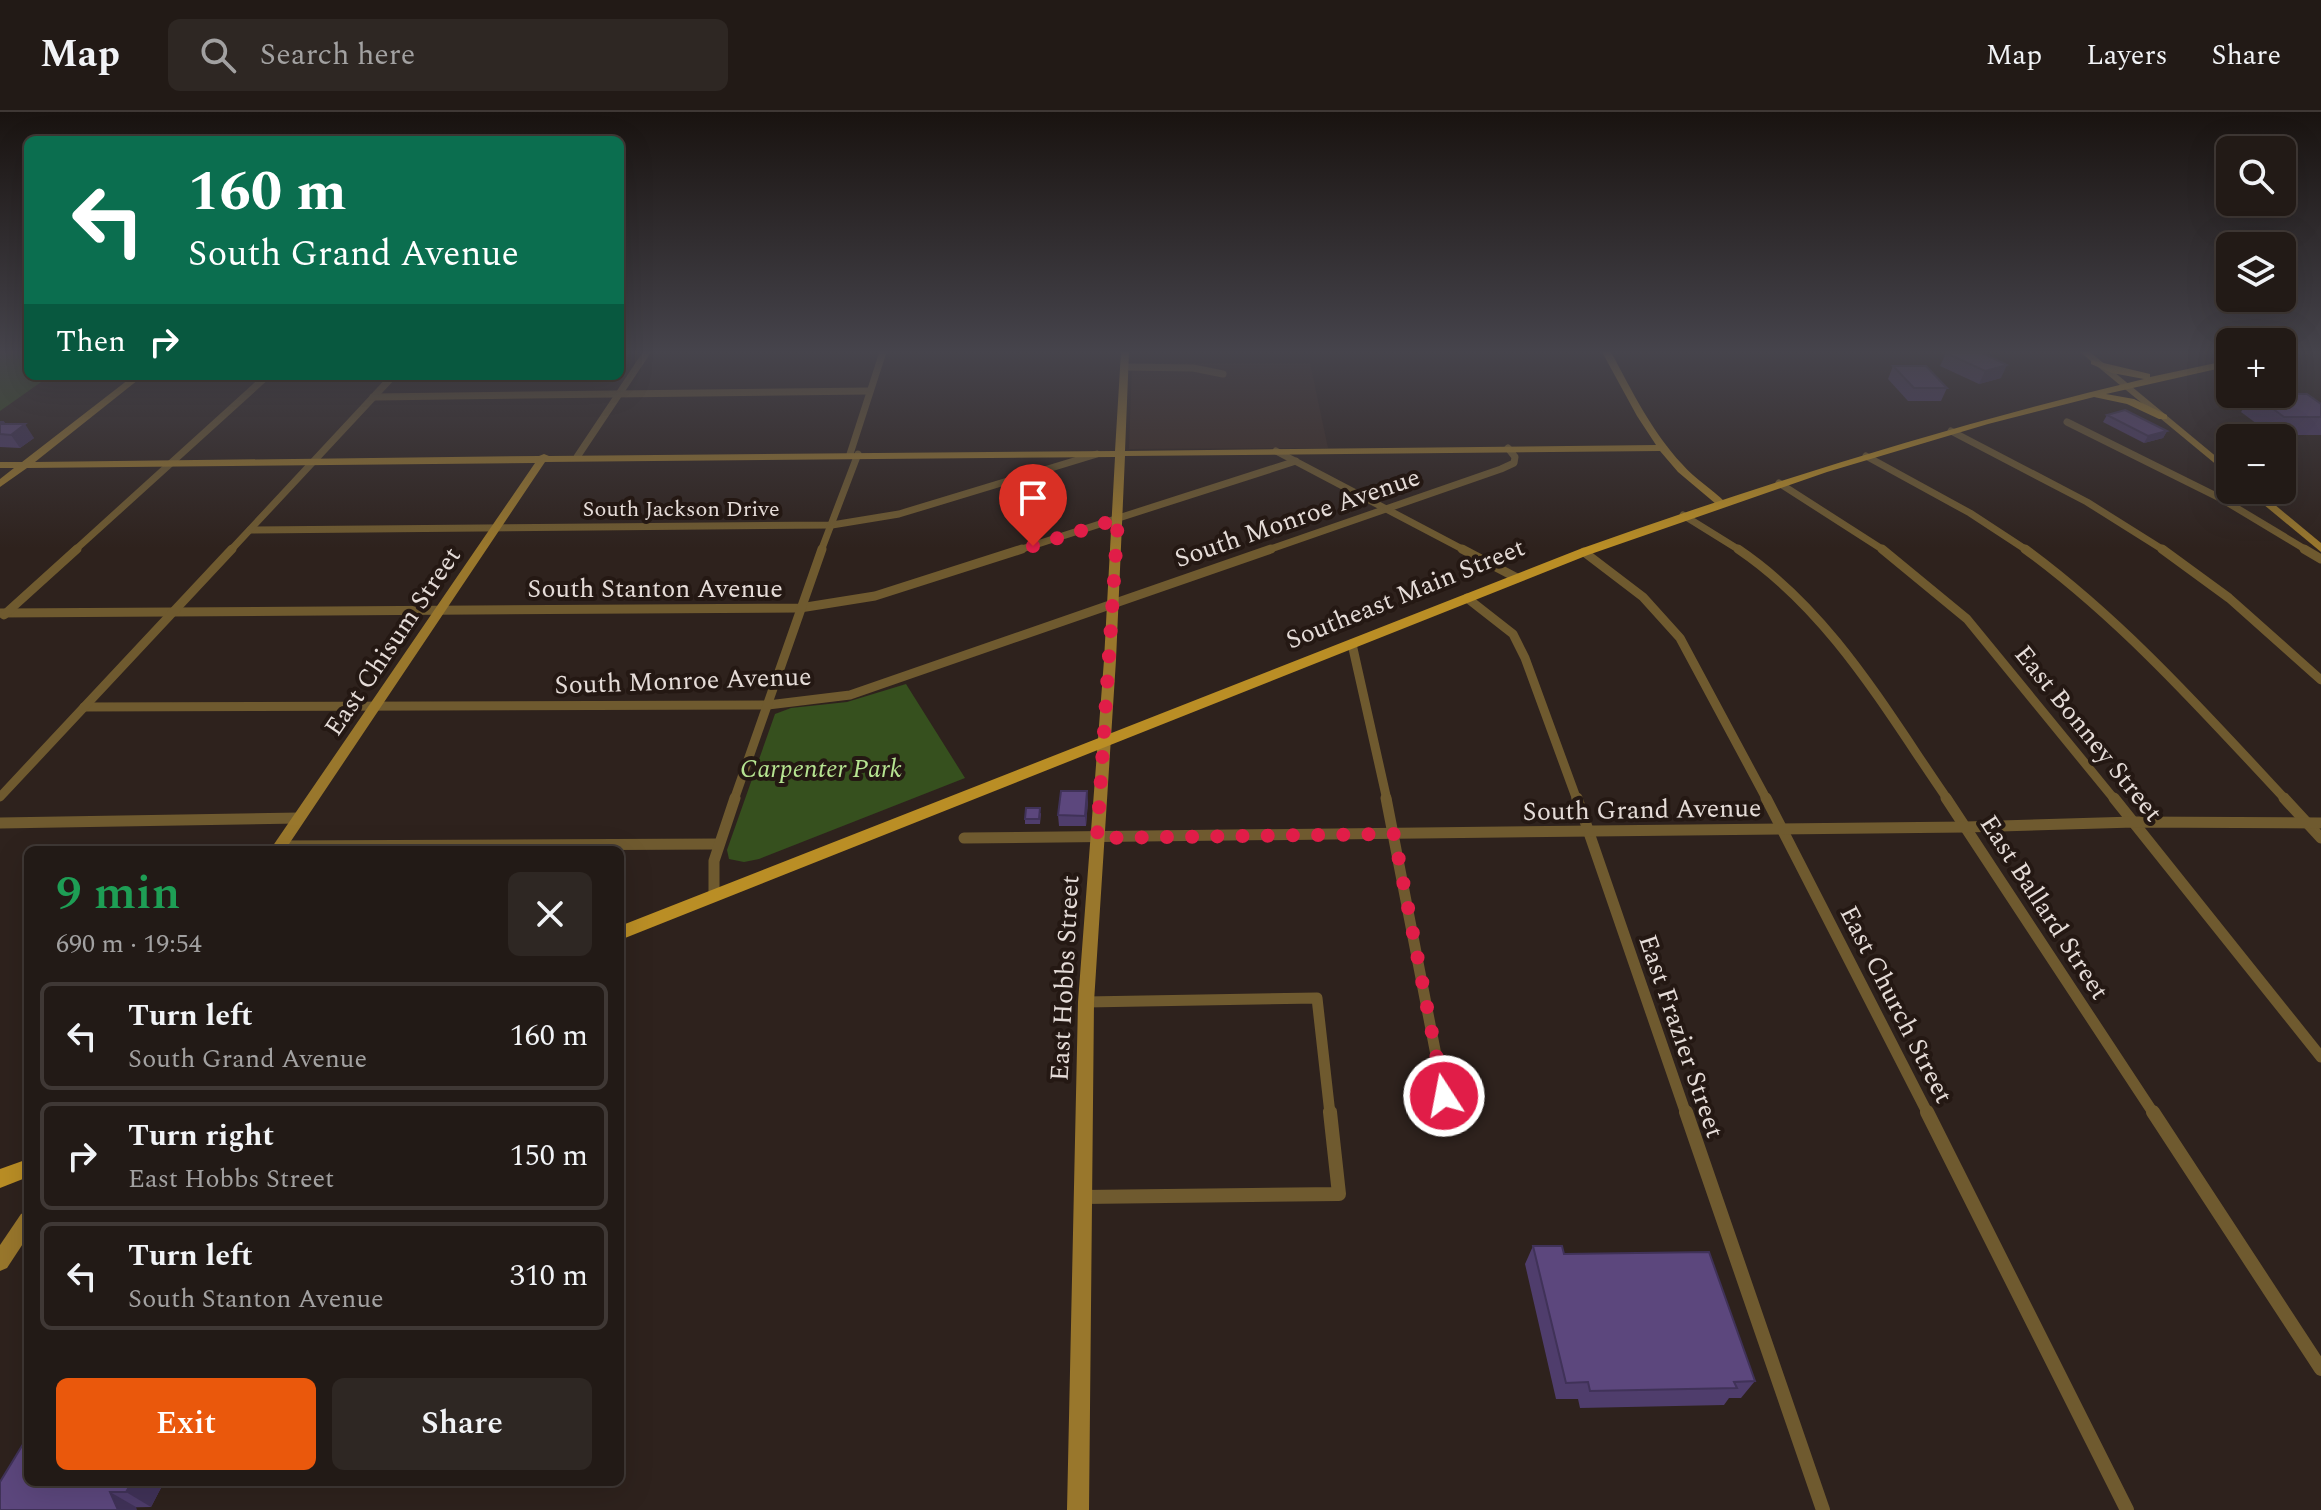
<!DOCTYPE html>
<meta charset="utf-8">
<style>
body{margin:0;font-family:Spectral,serif;background:#2e2723;color:#f1f3f6;height:100vh;display:flex;flex-direction:column;font-size:30px;white-space:nowrap}
*{box-sizing:border-box;margin:0}
p{font-size:26px;color:#a2a1a1}
.icon{flex:none;width:44px;height:44px;fill:none;stroke:currentColor;stroke-width:2;stroke-linecap:round;stroke-linejoin:round}
.map{position:relative;flex:1;overflow:hidden}
.panel{position:absolute;left:24px;top:734px;width:600px;height:640px;display:flex;flex-direction:column;background:#221a16;border-radius:12px;box-shadow:0 8px 32px #0002,0 0 0 2px #3f3835}
.panel>*{flex:none}
.hud{position:absolute;left:24px;top:24px;width:600px;height:244px;border-radius:12px;box-shadow:0 8px 32px #0002,0 0 0 2px #3f3835;background:#0b6e4f;color:#fff;overflow:hidden}
.fabs{position:absolute;left:2216px;top:24px;display:grid;gap:16px}
.fabs a{display:grid;place-items:center;width:80px;height:80px;border-radius:12px;background:#221a16;box-shadow:0 8px 32px #0002,0 0 0 2px #3f3835;font-size:40px}
.pin{position:absolute;display:grid;place-items:center;width:68px;height:68px;color:#fff;margin:-82px -34px;border-radius:50% 50% 50% 0;rotate:-45deg;box-shadow:0 0 8px #0007}
.pin .icon{rotate:45deg}
.me{position:absolute;width:88px;margin:-44px;rotate:349deg;stroke-linejoin:round;filter:drop-shadow(0 0 6px #0008)}
.turn{display:flex;align-items:center;gap:28px;height:168px;padding:0 32px;font-size:36px}
.turn .icon{width:104px;height:104px;stroke-width:2.5}
.turn b{display:block;font-size:56px;line-height:68px}
.then{display:flex;align-items:center;height:76px;padding:0 32px;background:#0003;gap:16px;font-size:30px}
.round{display:grid;place-items:center;flex:none;width:84px;height:84px;border-radius:12px;background:#2e2723}
.overview{display:flex;align-items:center;justify-content:space-between;height:136px;padding:0 32px}
h1{font-size:48px;font-weight:600;line-height:60px;color:#1e9e55}
.cta{display:flex;gap:16px;margin-top:auto;padding:16px 32px}
.cta a{flex:1;height:92px;border-radius:12px;background:#ea580c;color:#fff;font-size:32px;font-weight:600;line-height:92px;text-align:center}
.cta a+a{background:#2e2723;color:#f1f3f6}
ul{padding:0;list-style:none}
li{display:flex;align-items:center;gap:24px;height:108px;margin:0 16px 12px;padding:0 16px;border:4px solid #3f3835;border-radius:12px}
li div{flex:1}
li b{display:block;font-size:30px}
li em{font-style:normal}
header{display:flex;align-items:center;gap:48px;box-sizing:border-box;height:112px;padding:0 40px;background:#221a16;border-bottom:2px solid #3f3835}
header strong{font-size:38px}
nav{display:flex;gap:44px;margin-inline-start:auto;font-size:28px}
.search{width:560px;height:72px;background:#2e2723;display:flex;align-items:center;gap:20px;box-sizing:border-box;padding:0 28px;border-radius:12px;color:#a2a1a1;font-size:30px}
.map>svg:first-child{display:block}
.built{fill:#3a2921}
.green{fill:#36501e}
.lines{fill:none;stroke-linecap:round;stroke-linejoin:round}
.street-far3{stroke:#6f5a2f;stroke-width:7}
.street-far2{stroke:#6f5a2f;stroke-width:9}
.street-far1{stroke:#6f5a2f;stroke-width:11}
.street{stroke:#6f5a2f;stroke-width:14}
.secondary{fill:#99772c;fill-rule:evenodd}
.primary{fill:#ba8e25;fill-rule:evenodd}
.wall{fill:#4f3d6c}
.shaded-wall{fill:#403258}
.building{fill:#5c477d;stroke:#403258;stroke-width:2}
.route{stroke:#e11d48;stroke-width:14;stroke-dasharray:0 25.2}
.labels{text-anchor:middle;stroke-width:8;stroke-linejoin:round;paint-order:stroke}
.far-street-label{font-size:22px;fill:#e5dcd8;stroke:#241813}
.street-label{font-size:26px;fill:#e5dcd8;stroke:#241813}
.park-label{font-size:26px;font-style:italic;fill:#b6e491;stroke:#241813}
</style>
<header>
<strong>Map</strong>
<div class="search"><svg class="icon" aria-label="search" viewBox="0 0 24 24"><circle cx="10" cy="10" r="6"/><path d="M15 15l6 6"/></svg>Search here</div>
<nav><a>Map</a><a>Layers</a><a>Share</a></nav>
</header>
<div class="map">
<svg width="2321" height="1398" viewBox="0 0 2321 1398">
<rect width="100%" height="100%" fill="#2e221d"/>
<path class="built" d="M1132,251h178l18,85 -199,1z"/>
<g class="green">
<path d="M0,240h28v24h99l-5,4h-78l-44,31z"/>
<path d="M906,572l59,94 -206,81 -15,3 -15,-3 -2,-9 48,-136 16,-6 56,-6z"/>
</g>
<g class="lines">
<g class="street-far3">
<path d="M1124,255l69,1 30,6"/>
<path d="M373,285l495,-6"/>
<path d="M2067,310l153,76 88,53"/>
<path d="M1951,319l136,71 78,49"/>
<path d="M1276,339l190,100"/>
<path d="M850,342l33,-102"/>
<path d="M1866,344l104,57 58,38"/>
<path d="M577,345l70,-105"/>
<path d="M1779,371l106,68"/>
<path d="M1683,403l58,36"/>
<path d="M250,418l582,-5 67,-11 198,-60"/>
<path d="M74,439l193,-175"/>
<path d="M230,439l163,-175"/>
<path d="M821,439l37,-97"/>
<path d="M1016,439l280,-90"/>
<path d="M1265,439l236,-82 13,-6 1,-6 -7,-9"/>
</g>
<g class="street-far2">
<path d="M1462,437l55,29"/>
<path d="M1738,437c93,63 147,160 210,251"/>
<path d="M1882,437l85,70 148,181"/>
<path d="M2025,437c97,71 179,163 261,251"/>
<path d="M2162,437l67,49 92,82"/>
<path d="M2304,437l17,10"/>
<path d="M1584,440l59,45 37,41 87,162"/>
<path d="M1467,486l46,36 12,24 52,142"/>
<path d="M0,501l800,-5 75,-12 147,-47"/>
<path d="M4,503l73,-66"/>
<path d="M1352,532l35,156"/>
<path d="M84,595l684,-2 82,-10 421,-146"/>
<path d="M0,685l232,-248"/>
<path d="M734,688l88,-251"/>
</g>
<g class="street-far1">
<path d="M1386,686l58,298"/>
<path d="M1577,686l109,316"/>
<path d="M1766,686l162,316"/>
<path d="M1946,686l208,316"/>
<path d="M2114,686l207,259"/>
<path d="M2284,686l37,40"/>
<path d="M0,711l299,-5"/>
<path d="M964,726l1002,-11 168,-5 187,1"/>
<path d="M280,734l439,-2"/>
<path d="M714,784v-35l21,-63"/>
<path d="M1086,890l231,-4 13,116"/>
</g>
<g class="street">
<path d="M1686,1000l137,398"/>
<path d="M1927,1000l200,398"/>
<path d="M2153,1000l168,257"/>
<path d="M1082,1085l257,-3 -9,-82"/>
</g>
<g class="secondary">
<path d="M1121,240h8l-4,99 531,-6 -19,-29 -35,-64h9c21,39 41,80 71,112 13,15 30,25 43,38l-5,3 -4,-1 -38,-32 -18,-21 -535,5 -9,204 -22,342 -5,508h-22l11,-508 26,-342 11,-203 -570,5 -260,388h-15l265,-387 -508,5 -27,19v-8l14,-11h-14v-6h22l111,-86h10l-108,86 504,-6 5,-2 5,2 566,-5z"/>
<path d="M2080,240h10l140,116v8z"/>
<path d="M2246,378h11l64,53v9z"/>
<path d="M28,1099v25l-21,32 -7,3v-26l21,-31z"/>
</g>
<g class="primary">
<path d="M2282,240h9l-9,4z"/>
<path d="M2091,248l59,14v3l80,-17v6l-124,28 28,5 33,16v4h-8l-32,-15 -33,-7 -106,27 -161,48 -239,83 -968,385v-14l960,-377c185,-66 372,-124 564,-170l-32,-6 -21,-9z"/>
<path d="M28,1047v18l-28,11v-19z"/>
</g>
</g>
<g class="wall">
<path d="M1946,241l55,25 -22,6 -39,-18z"/>
<path d="M1893,254l54,22 -6,13h-33l-20,-22z"/>
<path d="M2253,282l68,23v18h-49l-31,-23z"/>
<path d="M2107,303l60,16 -4,7 -19,5 -41,-21z"/>
<path d="M0,310h4l2,2 28,14 -14,10 -20,-1z"/>
<path d="M1088,689l-2,25h-27l-1,-11z"/>
<path d="M1041,701l-1,11h-15v-5z"/>
<path d="M1533,1134l31,8 191,127 -14,17h-12l-5,7 -144,3 -2,-9h-22l-31,-135z"/>
<path d="M28,1370h136l-13,25 -151,3z"/>
</g>
<g class="shaded-wall">
<path d="M2007,253l-6,13 -22,6 6,-13z"/>
<path d="M4,310l8,12 13,-10 9,14 -14,10 -9,-13 -11,-11z"/>
<path d="M2167,319l-4,7 -19,5 4,-7z"/>
<path d="M1087,679l1,10 -2,25 -1,-10z"/>
<path d="M132,1370h32l-13,25 -25,-15z"/>
<path d="M110,1380l26,15 1,3h-19z"/>
</g>
<g class="building">
<path d="M1980,240l27,13 -22,6 -39,-18z"/>
<path d="M1893,254h33l21,22h-33z"/>
<path d="M2253,282h54l14,10v13h-37z"/>
<path d="M2125,298l42,21 -19,5 -41,-21z"/>
<path d="M0,310h4l-4,2h25l-14,11 -11,-1z"/>
<path d="M1061,679h26l-2,25 -27,-1z"/>
<path d="M1026,696h14l-1,11h-14z"/>
<path d="M1533,1134h29l2,8 145,-2 46,129 -21,1 3,6 -147,3 -2,-9 -22,1z"/>
<path d="M28,1324v46h104l-6,10h-16l8,18h-118v-28z"/>
</g>
<linearGradient id="sky" x2="0" y2="1"><stop stop-color="#191310"/><stop offset="0.55" stop-color="#46444c"/><stop offset="1" stop-color="#46444c" stop-opacity="0"/></linearGradient>
<rect width="2321" height="436" fill="url(#sky)"/>
<g class="lines">
<path class="route" d="M1033,434l85,-27 -21,319 297,-4 50,262"/>
</g>
<g class="labels">
<g class="far-street-label">
<text x="681" y="404">South Jackson Drive</text>
</g>
<g class="street-label">
<text transform="translate(1297 405) rotate(-19)" y="9">South Monroe Avenue</text>
<text x="655" y="485">South Stanton Avenue</text>
<text transform="translate(1405 481) rotate(-22)" y="9">Southeast Main Street</text>
<text transform="translate(392 529) rotate(-56)" y="9">East Chisum Street</text>
<text transform="translate(683 568) rotate(-2)" y="9">South Monroe Avenue</text>
<text transform="translate(2089 621) rotate(51)" y="9">East Bonney Street</text>
<text transform="translate(1642 697) rotate(-1)" y="9">South Grand Avenue</text>
<text transform="translate(2045 795) rotate(57)" y="9">East Ballard Street</text>
<text transform="translate(1064 866) rotate(-87)" y="9">East Hobbs Street</text>
<text transform="translate(1897 892) rotate(63)" y="9">East Church Street</text>
<text transform="translate(1682 924) rotate(71)" y="9">East Frazier Street</text>
</g>
<g class="park-label">
<text x="821" y="665">Carpenter Park</text>
</g>
</g>
</svg>
<div class="fabs">
<a><svg class="icon" aria-label="search" viewBox="0 0 24 24"><circle cx="10" cy="10" r="6"/><path d="M15 15l6 6"/></svg></a>
<a><svg class="icon" aria-label="layers" viewBox="0 0 24 24"><path d="M12 4l9 5-9 5-9-5zM3 14l9 5 9-5"/></svg></a>
<a>+</a>
<a>−</a>
</div>
<div class="pin" style="left:1033px;top:434px;background:#d93025"><svg class="icon" aria-label="arrive" viewBox="0 0 24 24"><path d="M6 21V4h12l-3 4 3 4H6"/></svg></div>
<svg class="me" style="left:1444px;top:984px" viewBox="-20 -20 40 40"><circle r="17" fill="#e11d48" stroke="#fff" stroke-width="3"/><path d="M0-11L8 9 0 5-8 9z" fill="#fff"/></svg>
<div class="hud">
<div class="turn"><svg class="icon" aria-label="left" viewBox="0 0 24 24"><path d="M17 20v-9H6M10 6l-5 5 5 5"/></svg><div><b>160 m</b>South Grand Avenue</div></div>
<div class="then">Then<svg class="icon" aria-label="right" viewBox="0 0 24 24"><path d="M7 20v-9h11M14 6l5 5-5 5"/></svg></div>
</div>
<section class="panel">
<div class="overview"><div><h1>9 min</h1><p>690 m · 19:54</p></div><a class="round"><svg class="icon" aria-label="close" viewBox="0 0 24 24"><path d="M6 6l12 12M18 6L6 18"/></svg></a></div>
<ul>
<li><svg class="icon" aria-label="left" viewBox="0 0 24 24"><path d="M17 20v-9H6M10 6l-5 5 5 5"/></svg><div><b>Turn left</b><p>South Grand Avenue</p></div><em>160 m</em></li>
<li><svg class="icon" aria-label="right" viewBox="0 0 24 24"><path d="M7 20v-9h11M14 6l5 5-5 5"/></svg><div><b>Turn right</b><p>East Hobbs Street</p></div><em>150 m</em></li>
<li><svg class="icon" aria-label="left" viewBox="0 0 24 24"><path d="M17 20v-9H6M10 6l-5 5 5 5"/></svg><div><b>Turn left</b><p>South Stanton Avenue</p></div><em>310 m</em></li>
</ul>
<div class="cta"><a>Exit</a><a>Share</a></div>
</section>
</div>
